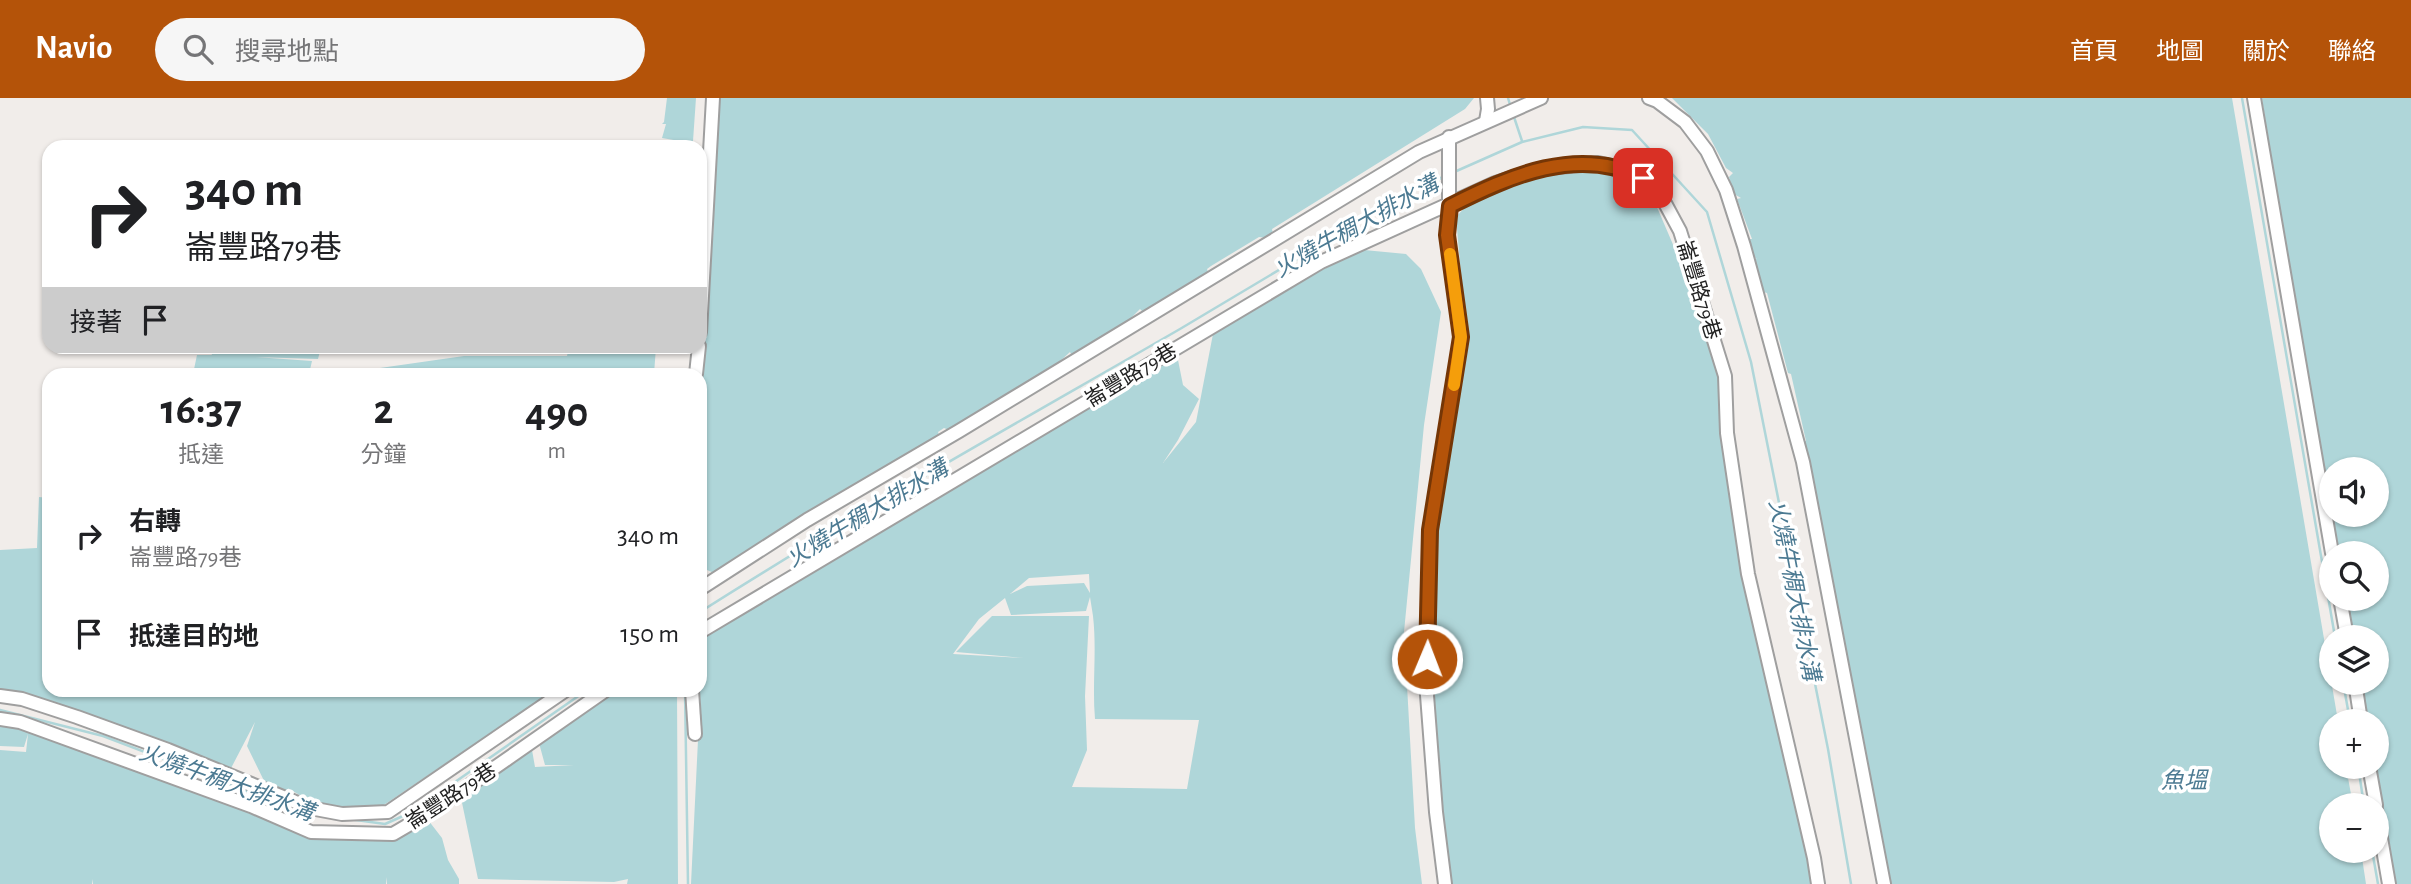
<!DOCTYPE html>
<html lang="zh-TW">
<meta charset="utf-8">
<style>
body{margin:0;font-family:"Alegreya Sans","Noto Sans TC",sans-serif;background:#f6f6f6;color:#202124;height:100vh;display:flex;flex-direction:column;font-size:26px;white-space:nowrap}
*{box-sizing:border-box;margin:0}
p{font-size:23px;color:#757577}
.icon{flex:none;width:38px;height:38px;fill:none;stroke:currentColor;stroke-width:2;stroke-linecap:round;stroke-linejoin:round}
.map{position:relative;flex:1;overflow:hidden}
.side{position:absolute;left:42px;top:270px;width:665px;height:329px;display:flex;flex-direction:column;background:#fff;border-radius:21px;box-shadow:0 2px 5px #0004}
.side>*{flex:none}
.hud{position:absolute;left:42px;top:42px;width:665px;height:214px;border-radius:21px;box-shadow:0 2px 5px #0004;background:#fff;color:#202124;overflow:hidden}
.tools{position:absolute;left:2319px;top:359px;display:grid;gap:14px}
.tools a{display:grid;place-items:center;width:70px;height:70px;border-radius:50%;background:#fff;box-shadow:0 2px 5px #0004;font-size:35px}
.pin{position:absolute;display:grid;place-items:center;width:60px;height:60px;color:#fff;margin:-30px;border-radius:14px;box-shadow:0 4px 10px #0006}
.me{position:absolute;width:77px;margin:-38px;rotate:1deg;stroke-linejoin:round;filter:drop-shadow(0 0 5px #0008)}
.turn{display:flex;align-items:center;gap:24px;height:147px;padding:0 28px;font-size:32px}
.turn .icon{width:91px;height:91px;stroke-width:2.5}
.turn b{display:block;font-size:49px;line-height:60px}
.then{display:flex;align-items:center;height:66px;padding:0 28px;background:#0003;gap:14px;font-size:26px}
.eta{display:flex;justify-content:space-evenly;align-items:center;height:119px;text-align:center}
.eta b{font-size:42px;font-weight:700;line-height:49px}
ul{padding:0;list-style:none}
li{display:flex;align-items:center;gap:21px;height:98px;padding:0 28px}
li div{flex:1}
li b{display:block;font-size:26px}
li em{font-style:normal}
header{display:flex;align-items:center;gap:42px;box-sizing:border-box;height:98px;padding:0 35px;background:#b45309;color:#fff}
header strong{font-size:33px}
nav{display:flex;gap:38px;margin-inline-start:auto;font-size:24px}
.search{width:490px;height:63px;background:#f6f6f6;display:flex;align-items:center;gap:18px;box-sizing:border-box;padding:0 24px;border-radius:38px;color:#757577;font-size:26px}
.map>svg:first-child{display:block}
.water{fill:#afd6d9;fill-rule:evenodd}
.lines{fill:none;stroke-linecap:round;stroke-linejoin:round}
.stream{stroke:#afd6d9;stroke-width:2.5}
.minor-casing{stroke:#9f9f9f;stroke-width:16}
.minor{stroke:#fff;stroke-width:12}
.route-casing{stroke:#753606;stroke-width:18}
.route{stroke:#b45309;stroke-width:12}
.slow{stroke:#f59e0b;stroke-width:12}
.labels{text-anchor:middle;stroke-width:7;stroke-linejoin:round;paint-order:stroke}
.street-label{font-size:21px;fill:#222;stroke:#fff}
.water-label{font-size:23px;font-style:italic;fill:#4c7a92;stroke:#fff}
</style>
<header>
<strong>Navio</strong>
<div class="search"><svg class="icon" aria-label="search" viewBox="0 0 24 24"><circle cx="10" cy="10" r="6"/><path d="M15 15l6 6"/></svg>搜尋地點</div>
<nav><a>首頁</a><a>地圖</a><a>關於</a><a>聯絡</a></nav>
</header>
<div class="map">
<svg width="2411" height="786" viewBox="0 0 2411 786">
<rect width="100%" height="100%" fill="#f1edea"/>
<g class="water">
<path d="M667,0h29l-3,43 -2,2 -29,-5 4,-14h-4l2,-2z"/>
<path d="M709,0h765l-9,11 -193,120 1,6 -4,-1 -2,4 -8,-1 -48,29 -4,3 2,6 -17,10 -5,-1 1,2 -44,27 -4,-4 -8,8 2,2 -62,37 -2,-4 -12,11 -109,67 -5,-2 -6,4 1,3 -225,138 -14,-6v-325l13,-3 1,-27h-2l2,-17 -2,-2h2z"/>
<path d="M1672,0h560l106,623h-7v45l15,1 7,38h-22v45l30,1 5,33h-477l-56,-301h-3l-5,-28 2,-1 -11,-47 2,-2 -3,-14 -3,-1 -8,-49h2l-15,-67 -3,-1 -21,-80 -4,-1 -9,-34 3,1 -4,-3 -4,-17h3l-15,-40 4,-1 -7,-4 -5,-17 4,-4 -7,-5 -18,-34z"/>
<path d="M2259,0h152v786h-18l-21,-117 4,-1v-45h-11l-7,-38 18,-1v-45h-24l-6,-38 30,-1v-45h-41l-4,-39h45v-45h-45v39l-5,-31h-3l-23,-151 -5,-6 1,-5h2l-3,-3 -8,-39 4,-1v-2h-3l-5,-44 -4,-4 -9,-49 3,-5 -11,-69z"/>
<path d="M1554,67h46l50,26 49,114 24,75v56l90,448h-368l-16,-159 7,-173h-11l15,-110 24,-132 -8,-93 24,-26z"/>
<path d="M1364,152l42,4 15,15 20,43 -17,113 -20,207 11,196 7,56h-731l7,-144 -7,-50h9v-52l477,-283 6,30 16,14 -21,41 -15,23 33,-41 17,-88 33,-20 -1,-8zM1089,476l1,19 -6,-10 -57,3 -17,8 19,-16zM1090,499l3,19h-101l-36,36 68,6 -71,-4 26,-35 26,-21 6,17 75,-4zM1089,518h4c4,35 -1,69 2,103l104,1 -12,69 -115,-2 15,-37 -2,-54z"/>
<path d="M209,249v-1l112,1 -3,12 -63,-2 57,4 -3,13h-116l4,-19h15z"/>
<path d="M569,249h87l-2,27h-316l126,-18h103z"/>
<path d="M39,399l10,1v192h505l-164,111 -8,5 -55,5 -36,-21 -22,1 -22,-45 8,-24 -27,52 -208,-81 -20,-2v-141l37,-2z"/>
<path d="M614,592h63l1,194h-51l1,-5 -14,3 -136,-3 -17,-81 71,-48 3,17 39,-2h-29l-6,-22z"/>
<path d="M0,623l28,4 187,67 96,40 76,2 38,-18 17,22 6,22 11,19v5h-72l-1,-7v7h-293v-5l-1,5h-92v-134l26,2 2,-18 -4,13 -24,-1z"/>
</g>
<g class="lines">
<g class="stream">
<path d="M1508,0l3,10"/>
<path d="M2242,0l93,539"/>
<path d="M1513,16l9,27"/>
<path d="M1452,75l70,-31 61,-15 49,3 75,82 44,150 77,387 23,135"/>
<path d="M700,514c157,-100 319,-190 480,-283 76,-45 152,-91 228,-136l35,-16"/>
<path d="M2343,584l7,39"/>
<path d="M685,592l3,194"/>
<path d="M0,612l103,26 204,78 8,1"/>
<path d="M2358,668l6,39"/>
<path d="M349,721l36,5 27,-12 175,-122"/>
<path d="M2372,752l6,34"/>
</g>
<g class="minor-casing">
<g id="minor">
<path d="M1649,0l8,3 28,21 22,29 19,39 18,56 59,216 81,422"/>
<path d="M2254,0l78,455"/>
<path d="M1486,23l2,-12 -1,-11"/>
<path d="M700,234l13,-234"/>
<path d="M696,276l3,-28"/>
<path d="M700,491l107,-69 152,-89 460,-279 122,-54"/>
<path d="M2340,500l7,39"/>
<path d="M700,534l621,-370 174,-79 44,-14 59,-6 26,6 19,10 16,13 21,39 45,145 2,57 21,141 66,284 4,26"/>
<path d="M2355,584l6,39"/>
<path d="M692,592l3,44"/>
<path d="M0,598l22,3 55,18 91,33 142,58 32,6 46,-2 178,-122"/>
<path d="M0,621l20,3 231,84 60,26 82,2 41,-24 172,-120"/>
<path d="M2369,668l7,39"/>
<path d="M2376,711l13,75"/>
<path d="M1445,786l-9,-72 -10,-130 4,-152 31,-193 -14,-102 2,-29v-69"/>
</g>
</g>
<use href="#minor" class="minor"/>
</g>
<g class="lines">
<g class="route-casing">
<path id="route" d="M1427,561l3,-129 31,-193 -14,-102 3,-29c60,-30 128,-61 193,-28"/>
</g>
<use href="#route" class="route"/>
<path class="slow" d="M1450,156l11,83 -7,48"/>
</g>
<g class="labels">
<g class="street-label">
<text transform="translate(1699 192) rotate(73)" y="7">崙豐路79巷</text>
<text transform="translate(1131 277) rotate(-31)" y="7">崙豐路79巷</text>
<text transform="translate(451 698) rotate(-33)" y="7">崙豐路79巷</text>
</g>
<g class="water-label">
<text transform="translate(1356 128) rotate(-29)" y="8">火燒牛稠大排水溝</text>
<text transform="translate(867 415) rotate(-31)" y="8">火燒牛稠大排水溝</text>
<text transform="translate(1795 492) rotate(79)" y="8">火燒牛稠大排水溝</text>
<text x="2184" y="690">魚塭</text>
<text transform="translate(227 684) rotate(20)" y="8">火燒牛稠大排水溝</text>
</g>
</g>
</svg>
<div class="tools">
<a><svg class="icon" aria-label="sound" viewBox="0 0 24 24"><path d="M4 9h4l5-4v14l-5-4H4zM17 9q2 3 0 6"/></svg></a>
<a><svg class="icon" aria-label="search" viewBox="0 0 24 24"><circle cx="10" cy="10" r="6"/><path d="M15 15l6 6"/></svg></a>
<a><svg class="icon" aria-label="layers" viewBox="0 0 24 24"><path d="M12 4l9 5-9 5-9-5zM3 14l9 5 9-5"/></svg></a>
<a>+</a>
<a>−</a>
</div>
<div class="pin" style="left:1643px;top:80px;background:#d93025"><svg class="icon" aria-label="arrive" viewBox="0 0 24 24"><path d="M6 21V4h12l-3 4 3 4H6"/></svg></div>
<svg class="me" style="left:1427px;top:561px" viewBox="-20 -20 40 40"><circle r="17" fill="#b45309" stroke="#fff" stroke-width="3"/><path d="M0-11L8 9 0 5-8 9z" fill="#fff"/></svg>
<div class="hud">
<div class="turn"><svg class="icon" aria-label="right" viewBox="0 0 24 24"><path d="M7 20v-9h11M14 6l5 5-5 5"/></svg><div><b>340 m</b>崙豐路79巷</div></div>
<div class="then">接著<svg class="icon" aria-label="arrive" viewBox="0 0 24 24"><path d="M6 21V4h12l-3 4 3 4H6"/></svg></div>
</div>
<section class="side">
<div class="eta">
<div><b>16:37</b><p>抵達</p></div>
<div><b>2</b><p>分鐘</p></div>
<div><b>490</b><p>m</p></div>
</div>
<ul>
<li><svg class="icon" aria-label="right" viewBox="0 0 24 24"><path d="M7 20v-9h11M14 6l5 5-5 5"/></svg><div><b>右轉</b><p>崙豐路79巷</p></div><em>340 m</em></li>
<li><svg class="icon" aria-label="arrive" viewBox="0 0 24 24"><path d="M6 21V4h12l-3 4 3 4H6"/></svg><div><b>抵達目的地</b></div><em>150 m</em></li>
</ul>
</section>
</div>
